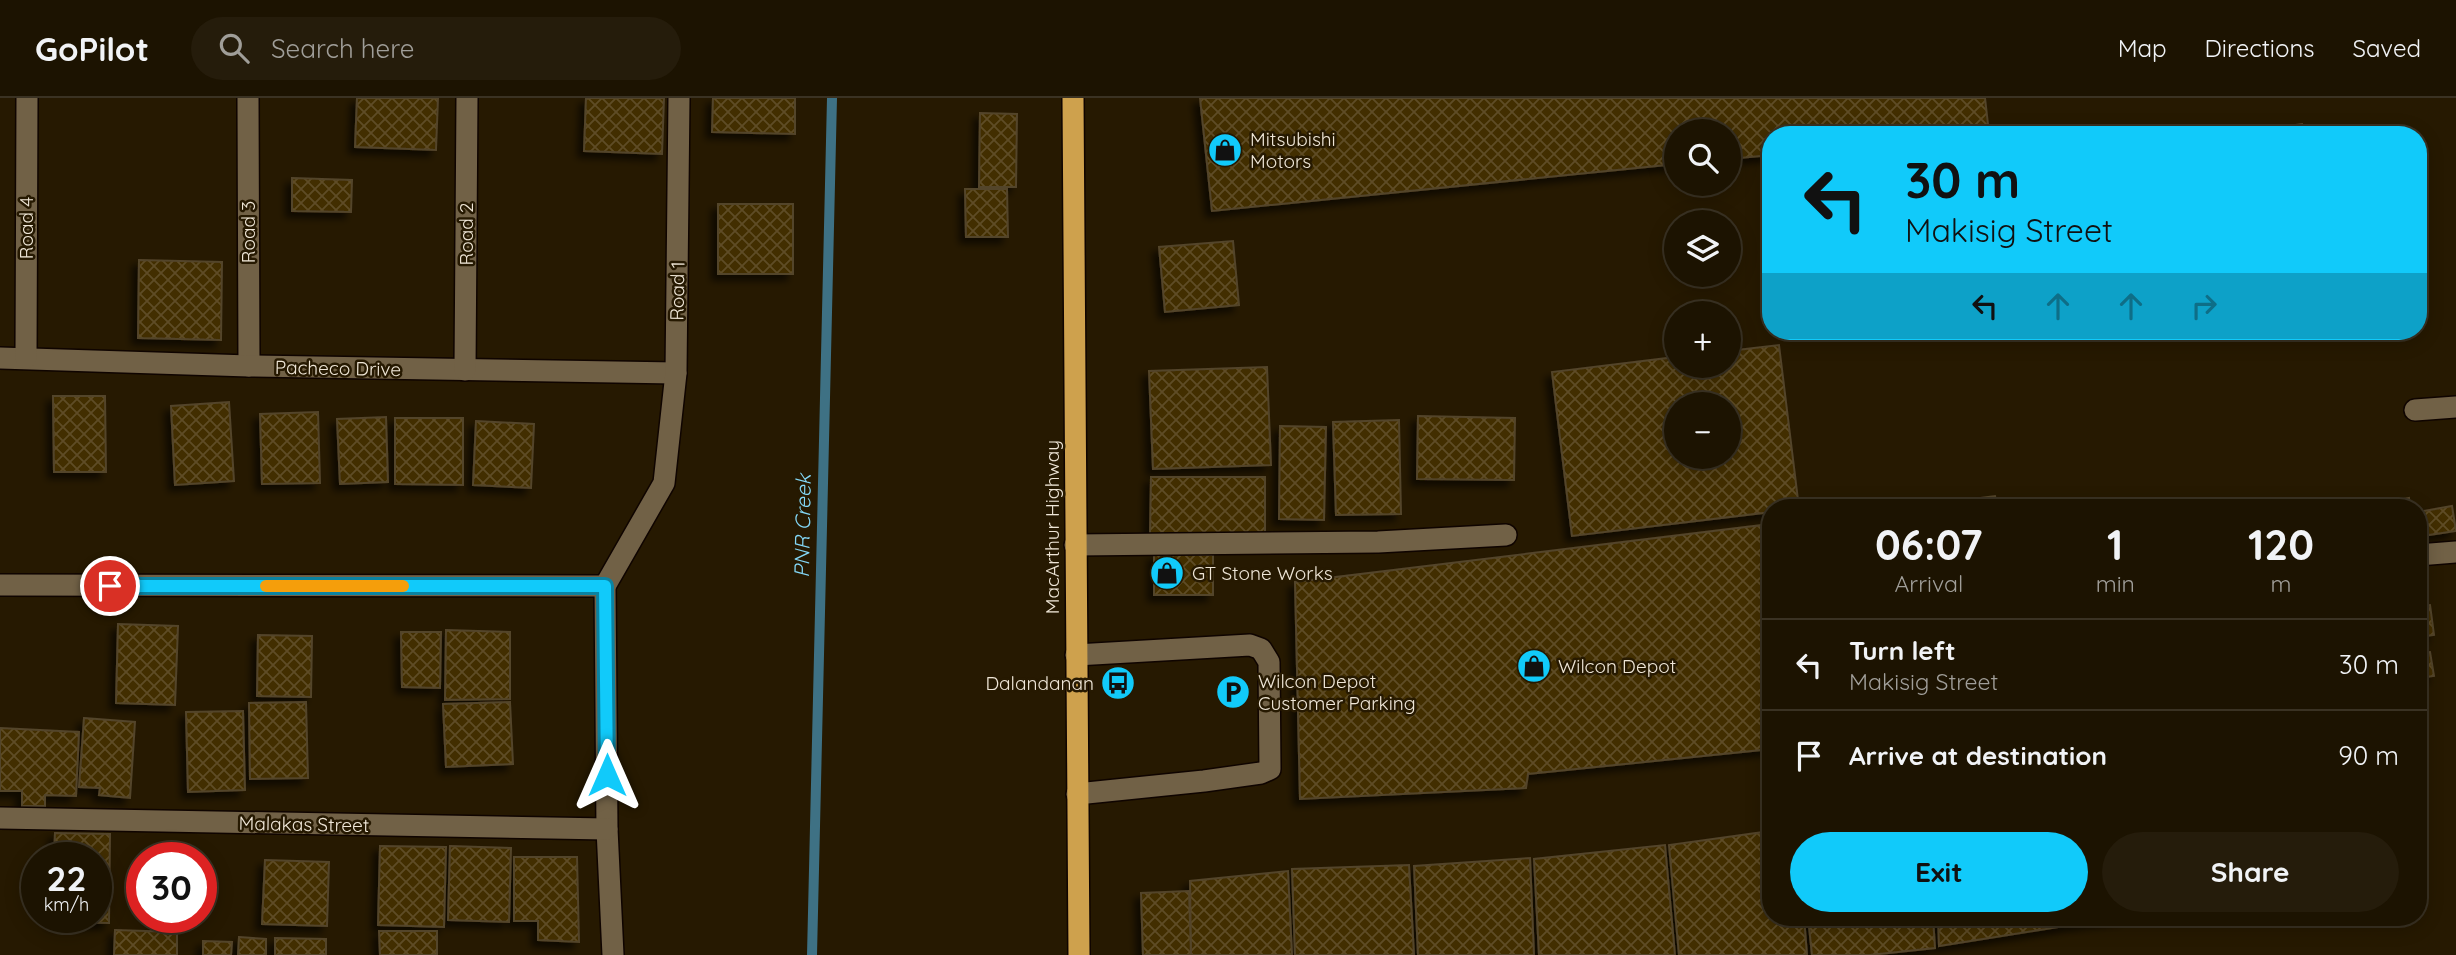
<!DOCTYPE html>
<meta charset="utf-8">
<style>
body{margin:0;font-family:Quicksand,sans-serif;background:#251c0b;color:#f1f3f6;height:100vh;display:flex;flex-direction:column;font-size:26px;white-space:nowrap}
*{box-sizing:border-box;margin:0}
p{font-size:23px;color:#a09e99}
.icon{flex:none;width:38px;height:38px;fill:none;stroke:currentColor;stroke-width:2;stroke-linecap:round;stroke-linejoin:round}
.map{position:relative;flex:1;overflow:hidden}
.drawer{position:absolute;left:1762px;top:401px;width:665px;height:427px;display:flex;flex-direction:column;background:#1c1301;border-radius:28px;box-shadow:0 4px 18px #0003,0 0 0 2px #3a3223}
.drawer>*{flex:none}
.banner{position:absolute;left:1762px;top:28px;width:665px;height:214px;border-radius:28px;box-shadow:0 4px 18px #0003,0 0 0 2px #3a3223;background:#11cafa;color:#111;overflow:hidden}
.tools{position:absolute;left:1664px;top:21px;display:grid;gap:14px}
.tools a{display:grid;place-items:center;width:77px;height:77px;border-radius:50%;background:#1c1301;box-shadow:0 4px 18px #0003,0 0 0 2px #3a3223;font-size:35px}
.speed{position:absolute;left:21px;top:744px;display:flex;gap:14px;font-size:35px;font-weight:700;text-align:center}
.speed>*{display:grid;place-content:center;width:91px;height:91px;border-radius:50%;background:#1c1301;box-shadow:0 4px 18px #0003,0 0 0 2px #3a3223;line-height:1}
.speed small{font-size:18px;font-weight:400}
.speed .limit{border:10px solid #d22;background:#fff;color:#111}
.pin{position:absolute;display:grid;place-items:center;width:60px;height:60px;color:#fff;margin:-30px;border:4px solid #fff;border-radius:50%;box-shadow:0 2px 7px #0007}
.me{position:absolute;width:77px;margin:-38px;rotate:0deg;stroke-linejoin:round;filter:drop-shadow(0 0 5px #0008)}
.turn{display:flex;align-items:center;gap:24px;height:147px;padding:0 28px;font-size:32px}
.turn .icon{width:91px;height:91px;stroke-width:2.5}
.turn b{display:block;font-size:49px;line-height:60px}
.lanes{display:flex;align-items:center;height:66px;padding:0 28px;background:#0003;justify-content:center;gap:35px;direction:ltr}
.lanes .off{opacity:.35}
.eta{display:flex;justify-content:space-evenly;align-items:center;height:119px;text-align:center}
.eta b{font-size:42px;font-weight:800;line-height:49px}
.button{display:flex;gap:14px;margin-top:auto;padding:14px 28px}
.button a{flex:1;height:80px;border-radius:42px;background:#11cafa;color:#111;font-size:28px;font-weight:800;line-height:80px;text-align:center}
.button a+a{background:#251c0b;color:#f1f3f6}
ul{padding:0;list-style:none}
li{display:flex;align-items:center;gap:21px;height:91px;padding:0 28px;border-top:2px solid #3a3223}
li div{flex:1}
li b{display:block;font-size:26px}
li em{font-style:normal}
header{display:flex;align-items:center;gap:42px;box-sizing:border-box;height:98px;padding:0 35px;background:#1c1301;border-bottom:2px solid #3a3223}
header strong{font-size:33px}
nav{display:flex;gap:38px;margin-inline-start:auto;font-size:24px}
.search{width:490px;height:63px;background:#251c0b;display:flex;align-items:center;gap:18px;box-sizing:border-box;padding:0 24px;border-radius:38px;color:#a09e99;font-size:26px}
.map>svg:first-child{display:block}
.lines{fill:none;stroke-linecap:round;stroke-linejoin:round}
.stream{stroke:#3e7184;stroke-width:10}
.building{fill:url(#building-cross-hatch);stroke:#53442a;stroke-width:2;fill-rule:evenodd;filter:url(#shadow)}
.minor-casing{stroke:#0f0400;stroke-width:24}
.highway-casing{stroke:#0f0400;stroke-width:24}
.minor{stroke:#716146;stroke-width:21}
.highway{stroke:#cea14d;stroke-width:21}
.route-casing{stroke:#0b83a2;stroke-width:18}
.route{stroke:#11cafa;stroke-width:12}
.slow{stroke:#f59e0b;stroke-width:12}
.labels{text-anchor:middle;stroke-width:5;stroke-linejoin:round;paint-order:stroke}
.poi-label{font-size:19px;fill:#efe6d7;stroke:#261901;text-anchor:start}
.street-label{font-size:19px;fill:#efe6d7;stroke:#261901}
.water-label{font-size:21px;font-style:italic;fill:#84d8f7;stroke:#261901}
</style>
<header>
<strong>GoPilot</strong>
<div class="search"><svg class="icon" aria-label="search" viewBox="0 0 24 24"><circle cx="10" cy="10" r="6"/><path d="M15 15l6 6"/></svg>Search here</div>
<nav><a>Map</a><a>Directions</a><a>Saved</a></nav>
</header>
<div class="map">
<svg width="2456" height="857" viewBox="0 0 2456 857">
<defs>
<pattern id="building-cross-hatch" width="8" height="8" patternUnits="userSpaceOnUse" patternTransform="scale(1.75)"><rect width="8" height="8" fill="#422e03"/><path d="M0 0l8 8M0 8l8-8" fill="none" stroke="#5e4c27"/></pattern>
<filter id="shadow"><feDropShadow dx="-6" dy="6" stdDeviation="3.5" flood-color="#0009"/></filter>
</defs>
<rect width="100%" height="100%" fill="#261901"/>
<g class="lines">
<path class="stream" d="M812,857l20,-857"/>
</g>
<g class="building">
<path d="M357,0h81l-2,52 -81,-3z"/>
<path d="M586,0h78l-2,56 -78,-3z"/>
<path d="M713,0h82v36l-83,-2z"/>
<path d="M1200,0h785l4,35 -20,2h-198v20l-42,4v-28h-53v33l-464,47z"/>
<path d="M980,15l37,1 -1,73h-37z"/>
<path d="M2302,26l2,11h-38l-1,-6z"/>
<path d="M292,80l60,2 -1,32 -59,-1z"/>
<path d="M965,91h42l1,48h-42z"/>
<rect x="718" y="106" width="75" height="70"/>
<path d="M1233,143l6,64 -74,7 -6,-65z"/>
<path d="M139,162l83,2 -1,78 -83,-2z"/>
<path d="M1779,247l20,163h-28v4l-199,24 -20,-164 124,-15v9h53v-15zM1676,306h53v53h-53z"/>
<path d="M1267,269l4,98 -118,4 -4,-98z"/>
<path d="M53,298h52l1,76h-52z"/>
<path d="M229,304l5,79 -59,4 -4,-79z"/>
<path d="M318,314l2,71 -58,1 -2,-70z"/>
<path d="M1418,318l97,2 -1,62 -97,-1z"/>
<path d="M386,319l2,65 -48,2 -3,-65z"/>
<path d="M395,320h68v67l-68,-1z"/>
<path d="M1399,322l2,94 -65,1 -3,-93z"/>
<path d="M476,323l58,3 -3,64 -58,-3z"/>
<path d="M1280,328l46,1 -2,93 -45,-1z"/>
<path d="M1151,379h114v57h-115z"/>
<path d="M1995,398l2,12h-95z"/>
<path d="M2409,400l1,10h-21l-1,-6z"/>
<path d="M2452,408l4,25 -34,5 -4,-24z"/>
<path d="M1771,426v225l-243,25 -2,14 -226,11 -5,-217z"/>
<path d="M1154,456l59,1v40h-59z"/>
<path d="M2430,507l4,30 -16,2v-31z"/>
<path d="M118,526l60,2 -3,79 -59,-2z"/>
<path d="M446,532l64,2v67l-65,1z"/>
<path d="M401,534h40l-1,56 -38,-1z"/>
<path d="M258,537l54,1 -1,61 -54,-1z"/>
<path d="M2430,554l4,24 -16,2v-25z"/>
<path d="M306,604l2,76 -58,1 -1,-76z"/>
<path d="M510,604l3,62 -67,3 -3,-63z"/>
<path d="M243,613l2,79 -57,2 -2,-80z"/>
<path d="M84,620l51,4 -5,76 -31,-3 1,-7 -21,-1z"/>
<path d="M0,630l79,4 -3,64 -31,-1v11h-23v-15h-22z"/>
<path d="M1771,733v86h33l3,38h-128l-10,-110z"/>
<path d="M55,735l55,1 -1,89 -55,-1v-5h42v-59h-42z"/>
<path d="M1665,747l10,110h-136l-5,-96z"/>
<path d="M380,748l66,1 -2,80 -66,-2z"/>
<path d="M450,748l61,2 -2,74 -61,-2z"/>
<path d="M514,759h63l2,85 -41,-2v-19h-24z"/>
<path d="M1530,760l4,97h-116l-4,-89z"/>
<path d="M265,762l64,2 -2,64 -65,-2z"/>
<path d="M1409,767l5,90h-119l-3,-86z"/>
<path d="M1288,773l4,84h-101l-1,-74z"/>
<path d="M1189,793l2,64h-48l-2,-62z"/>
<path d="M1808,819h125l2,31 -65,7h-58z"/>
<path d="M1938,819h126l1,9 -126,20z"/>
<path d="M2067,819h61l-61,8z"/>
<path d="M115,832l62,2v23h-63z"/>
<path d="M379,833h58v24h-57z"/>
<path d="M239,839l27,2v16h-28z"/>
<path d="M275,840l51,1v16h-51z"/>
<path d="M203,843l29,1 -1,13h-28z"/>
</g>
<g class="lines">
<g class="minor-casing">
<g id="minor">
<path d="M248,0l1,268"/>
<path d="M0,260l249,8 427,7"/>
<path d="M26,260l1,-260"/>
<path d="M465,272l2,-272"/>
<path d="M2415,312l41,-3"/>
<path d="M1075,447l303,-3 128,-7"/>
<path d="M2418,457l38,-3"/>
<path d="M0,487l605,1"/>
<path d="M605,488l59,-103 12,-110 3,-275"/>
<path d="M605,488l2,243 6,126"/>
<path d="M1076,557l174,-10 11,4 8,13 1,107 -9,4 -57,8 -127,13"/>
<path d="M0,720l607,11"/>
</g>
</g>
<g class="highway-casing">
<path id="highway" d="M1073,0l6,857"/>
</g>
<use href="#minor" class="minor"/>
<use href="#highway" class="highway"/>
</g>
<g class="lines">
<g class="route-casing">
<path id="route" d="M110,488h495l2,189"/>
</g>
<use href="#route" class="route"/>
<path class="slow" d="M266,488h137"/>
</g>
<defs>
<g id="shop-disc" transform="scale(1.75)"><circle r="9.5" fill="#11cafa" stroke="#261901"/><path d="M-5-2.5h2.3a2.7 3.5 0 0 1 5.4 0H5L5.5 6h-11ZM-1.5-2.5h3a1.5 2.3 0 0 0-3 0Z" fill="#111"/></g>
<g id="bus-disc" transform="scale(1.75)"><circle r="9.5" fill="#11cafa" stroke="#261901"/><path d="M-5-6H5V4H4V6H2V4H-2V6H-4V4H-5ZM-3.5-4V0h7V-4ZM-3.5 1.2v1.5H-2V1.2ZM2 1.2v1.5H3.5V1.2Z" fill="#111"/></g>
<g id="parking-disc" transform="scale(1.75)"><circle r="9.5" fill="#11cafa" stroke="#261901"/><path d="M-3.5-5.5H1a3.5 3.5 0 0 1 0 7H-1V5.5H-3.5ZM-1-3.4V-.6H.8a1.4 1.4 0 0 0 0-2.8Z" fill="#111"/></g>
</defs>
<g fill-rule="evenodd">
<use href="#shop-disc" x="1225" y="52"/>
<use href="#shop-disc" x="1167" y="475"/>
<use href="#shop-disc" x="1534" y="568"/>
<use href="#bus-disc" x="1118" y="585"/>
<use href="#parking-disc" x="1233" y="594"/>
</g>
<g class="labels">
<g class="poi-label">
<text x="1250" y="48">Mitsubishi<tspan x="1250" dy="22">Motors</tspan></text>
<text x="1192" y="482">GT Stone Works</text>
<text x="1558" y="575">Wilcon Depot</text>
<text x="1258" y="590">Wilcon Depot<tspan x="1258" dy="22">Customer Parking</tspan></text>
<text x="1094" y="592" text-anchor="end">Dalandanan</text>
</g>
<g class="street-label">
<text transform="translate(26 130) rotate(-90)" y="7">Road 4</text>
<text transform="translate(248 134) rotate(-90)" y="7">Road 3</text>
<text transform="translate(466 136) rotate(-90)" y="7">Road 2</text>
<text transform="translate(677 193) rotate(-89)" y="7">Road 1</text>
<text transform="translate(338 270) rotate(1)" y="7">Pacheco Drive</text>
<text transform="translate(1052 429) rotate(-90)" y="7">MacArthur Highway</text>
<text transform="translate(304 726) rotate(1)" y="7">Malakas Street</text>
</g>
<g class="water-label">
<text transform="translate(803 428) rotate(-89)" y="7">PNR Creek</text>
</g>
</g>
</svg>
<div class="tools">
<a><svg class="icon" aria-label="search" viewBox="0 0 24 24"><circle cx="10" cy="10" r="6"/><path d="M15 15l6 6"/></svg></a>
<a><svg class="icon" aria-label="layers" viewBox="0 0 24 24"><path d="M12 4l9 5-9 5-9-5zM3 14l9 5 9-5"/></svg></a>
<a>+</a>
<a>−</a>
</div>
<div class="speed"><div>22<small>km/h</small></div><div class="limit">30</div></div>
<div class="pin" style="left:110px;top:488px;background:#d93025"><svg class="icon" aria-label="arrive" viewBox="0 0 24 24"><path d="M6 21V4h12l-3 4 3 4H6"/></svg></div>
<svg class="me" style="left:607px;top:677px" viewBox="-20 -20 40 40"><path d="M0-17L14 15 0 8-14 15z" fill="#11cafa" stroke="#fff" stroke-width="4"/></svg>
<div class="banner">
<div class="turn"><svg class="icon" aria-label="left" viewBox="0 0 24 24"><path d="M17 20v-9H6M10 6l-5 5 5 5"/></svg><div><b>30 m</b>Makisig Street</div></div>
<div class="lanes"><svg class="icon" aria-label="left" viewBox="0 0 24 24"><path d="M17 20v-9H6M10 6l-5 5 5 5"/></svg><svg class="icon off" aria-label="ahead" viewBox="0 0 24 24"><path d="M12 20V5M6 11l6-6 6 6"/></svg><svg class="icon off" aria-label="ahead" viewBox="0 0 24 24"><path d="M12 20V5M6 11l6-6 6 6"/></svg><svg class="icon off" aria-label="right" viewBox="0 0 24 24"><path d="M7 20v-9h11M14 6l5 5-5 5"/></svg></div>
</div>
<section class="drawer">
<div class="eta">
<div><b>06:07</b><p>Arrival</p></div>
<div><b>1</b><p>min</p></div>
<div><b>120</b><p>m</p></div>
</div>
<ul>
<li><svg class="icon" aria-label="left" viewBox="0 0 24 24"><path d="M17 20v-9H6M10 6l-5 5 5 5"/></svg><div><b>Turn left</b><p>Makisig Street</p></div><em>30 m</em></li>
<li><svg class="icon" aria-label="arrive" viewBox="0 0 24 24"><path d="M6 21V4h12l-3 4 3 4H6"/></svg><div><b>Arrive at destination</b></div><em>90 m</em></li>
</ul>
<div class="button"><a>Exit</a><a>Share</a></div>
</section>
</div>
